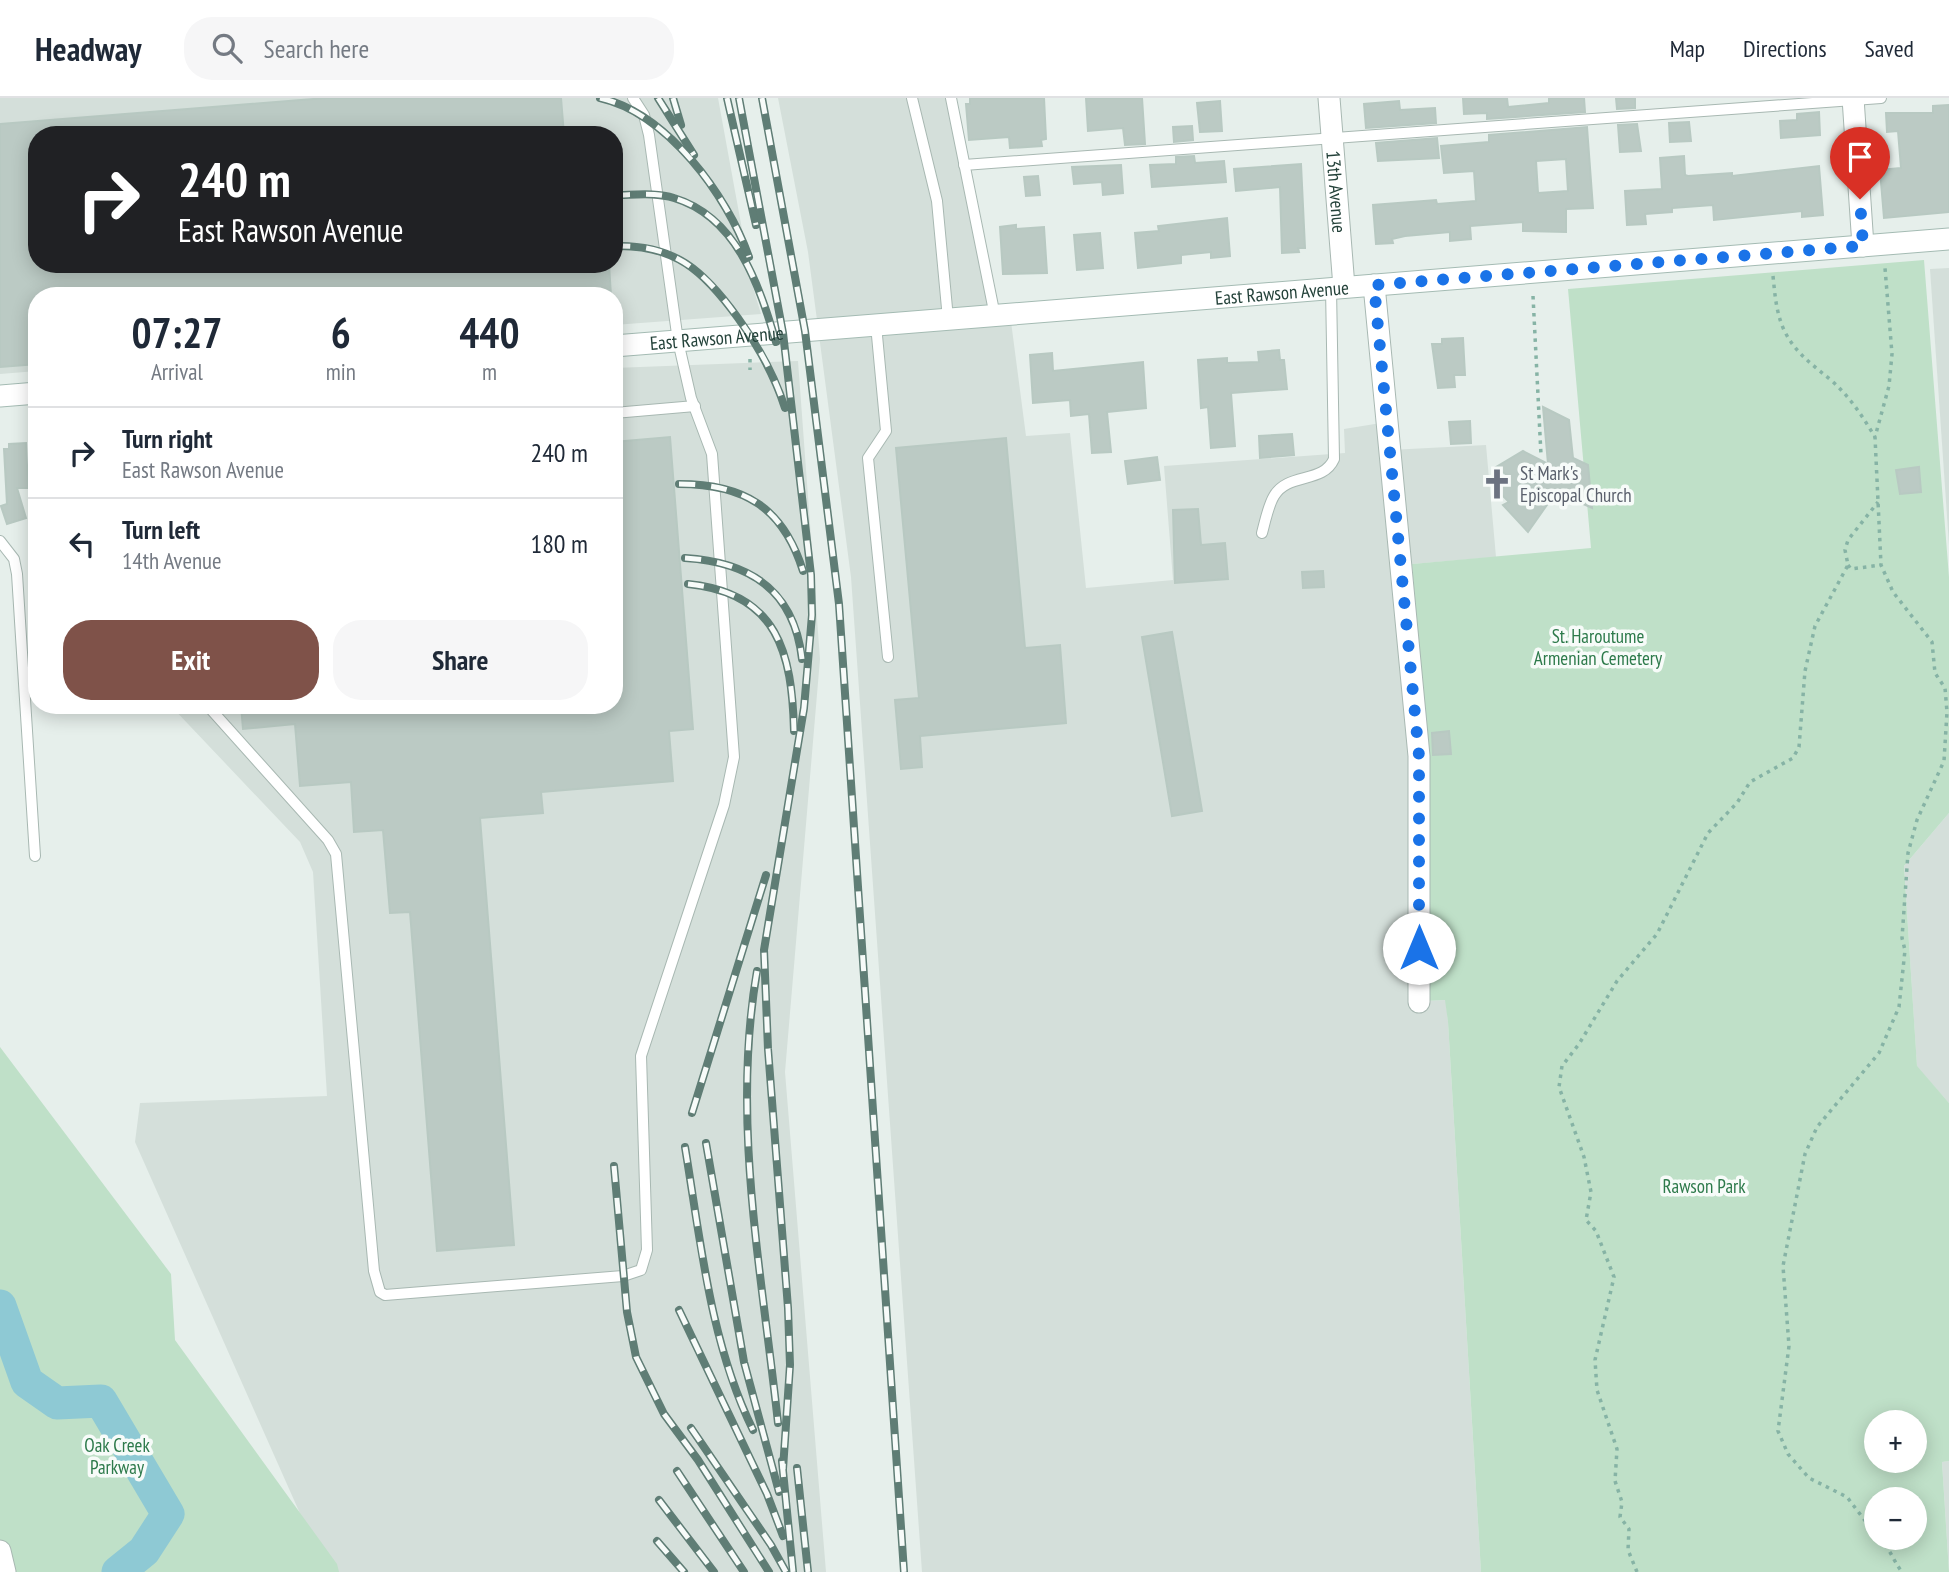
<!DOCTYPE html>
<meta charset="utf-8">
<style>
body{margin:0;font-family:"PT Sans Narrow",sans-serif;background:#f6f6f7;color:#1f2937;height:100vh;display:flex;flex-direction:column;font-size:26px;white-space:nowrap}
*{box-sizing:border-box;margin:0}
p{font-size:23px;color:#747a83}
.icon{flex:none;width:38px;height:38px;fill:none;stroke:currentColor;stroke-width:2;stroke-linecap:round;stroke-linejoin:round}
.map{position:relative;flex:1;overflow:hidden}
.details{position:absolute;left:28px;top:189px;width:595px;height:427px;display:flex;flex-direction:column;background:#fff;border-radius:28px;box-shadow:0 4px 18px #0003}
.details>*{flex:none}
.hud{position:absolute;left:28px;top:28px;width:595px;height:147px;border-radius:28px;box-shadow:0 4px 18px #0003;background:#202124;color:#fff;overflow:hidden}
.tools{position:absolute;left:1864px;top:1312px;display:grid;gap:14px}
.tools a{display:grid;place-items:center;width:63px;height:63px;border-radius:50%;background:#fff;box-shadow:0 4px 18px #0003;font-size:35px}
.pin{position:absolute;display:grid;place-items:center;width:60px;height:60px;color:#fff;margin:-72px -30px;border-radius:50% 50% 50% 0;rotate:-45deg;box-shadow:0 0 7px #0007}
.pin .icon{rotate:45deg}
.me{position:absolute;width:77px;margin:-38px;rotate:0deg;stroke-linejoin:round;filter:drop-shadow(0 0 5px #0008)}
.turn{display:flex;align-items:center;gap:24px;height:147px;padding:0 35px;font-size:32px}
.turn .icon{width:91px;height:91px;stroke-width:2.5}
.turn b{display:block;font-size:49px;line-height:60px}
.eta{display:flex;justify-content:space-evenly;align-items:center;height:119px;text-align:center}
.eta b{font-size:42px;font-weight:700;line-height:49px}
.cta{display:flex;gap:14px;margin-top:auto;padding:14px 35px}
.cta a{flex:1;height:80px;border-radius:28px;background:#7f5249;color:#fff;font-size:28px;font-weight:700;line-height:80px;text-align:center}
.cta a+a{background:#f6f6f7;color:#1f2937}
ul{padding:0;list-style:none}
li{display:flex;align-items:center;gap:21px;height:91px;padding:0 35px;border-top:2px solid #e0e1e3}
li div{flex:1}
li b{display:block;font-size:26px}
li em{font-style:normal}
header{display:flex;align-items:center;gap:42px;box-sizing:border-box;height:98px;padding:0 35px;background:#fff;border-bottom:2px solid #e0e1e3}
header strong{font-size:33px}
nav{display:flex;gap:38px;margin-inline-start:auto;font-size:24px}
.search{width:490px;height:63px;background:#f6f6f7;display:flex;align-items:center;gap:18px;box-sizing:border-box;padding:0 24px;border-radius:28px;color:#747a83;font-size:26px}
.map>svg:first-child{display:block}
.built{fill:#d4dfda;fill-rule:evenodd}
.green{fill:#bfe0c8;fill-rule:evenodd}
.lines{fill:none;stroke-linecap:round;stroke-linejoin:round}
.river{stroke:#8ec9d4;stroke-width:33}
.building{fill:#bbcac4;stroke:#b8c9c2;stroke-width:2;fill-rule:evenodd}
.lane-casing{stroke:#a8b8b2;stroke-width:12}
.street-casing{stroke:#a8b8b2;stroke-width:23}
.secondary-casing{stroke:#a4bbb3;stroke-width:23}
.path{stroke:#86b3a5;stroke-width:3.5;stroke-dasharray:3.5 5;stroke-linecap:butt}
.lane{stroke:#fff;stroke-width:10}
.street{stroke:#fff;stroke-width:21}
.secondary{stroke:#fff;stroke-width:21}
.rail-casing{stroke:#5f7d75;stroke-width:8}
.rail{stroke:#f7fbf9;stroke-width:5;stroke-dasharray:16;stroke-linecap:butt}
.route{stroke:#1a73e8;stroke-width:12;stroke-dasharray:0 21.6}
.labels{text-anchor:middle;stroke-width:7;stroke-linejoin:round;paint-order:stroke}
.street-label{font-size:19px;fill:#24423a;stroke:#f7fbf9}
.worship-label{font-size:19px;fill:#5b616d;stroke:#f7fbf9;text-anchor:start}
.park-label{font-size:19px;fill:#2d7a4b;stroke:#f7fbf9}
</style>
<header>
<strong>Headway</strong>
<div class="search"><svg class="icon" aria-label="search" viewBox="0 0 24 24"><circle cx="10" cy="10" r="6"/><path d="M15 15l6 6"/></svg>Search here</div>
<nav><a>Map</a><a>Directions</a><a>Saved</a></nav>
</header>
<div class="map">
<svg width="1949" height="1474" viewBox="0 0 1949 1474">
<rect width="100%" height="100%" fill="#e6efeb"/>
<g class="built">
<path d="M0,0h718l34,186 9,30 -147,11v-29h-577v75l-37,3zM37,37h577v129h-577z"/>
<path d="M778,0h173l44,217 15,-1 16,122 44,-3 16,155 87,-8 -9,-114 181,-13 -1,-24 43,-7 3,28 96,-5 10,112 -84,7 -11,6 24,431 21,-1 2,22 33,550h-559l-71,-995 -43,-325z"/>
<path d="M1949,170v277l-19,-276z"/>
<path d="M798,263l22,298 -35,413 41,500h-500l-191,-430 5,-39 187,-7 -14,-224 -13,-30 -130,-137h444v-337z"/>
<path d="M1949,715v290l-32,-36 -13,-201z"/>
<path d="M1949,1363v111l-7,-110z"/>
</g>
<g class="green">
<path d="M1924,162l25,317v236l-45,53 13,200 32,37v358l-7,1 7,110h-468l-33,-550 -3,-22 -20,1 3,-241 -16,-196 179,-16 -23,-259zM1876,1325h38v38h-38zM1876,1402h38v38h-38z"/>
<path d="M0,949l171,227 4,66 162,224 2,8h-339z"/>
</g>
<g class="lines">
<path class="river" d="M0,1208l27,76 30,21 44,-2 67,113 -24,37 -26,21"/>
</g>
<g class="building">
<path d="M326,0h235l3,37h-527v129h572l2,32h-574v68l-37,3v-243z"/>
<path d="M970,0h74l2,41 -5,1 1,6 -32,2 -1,-11 -40,3 -3,-36h4z"/>
<path d="M1086,0h56l3,46 -20,1 -2,-17 -35,3z"/>
<path d="M1463,0h44l1,9 41,-4v-5h35l1,14 -98,7v-6l-23,1z"/>
<path d="M1616,0h19v10l-18,1z"/>
<path d="M1220,3l2,30 -22,1 -3,-29z"/>
<path d="M1399,3l1,9 35,-2 1,15 -70,5 -2,-24z"/>
<path d="M1949,7v107l-65,6 -4,-48 21,-2 -3,-37 -11,1 -1,-19h47v-7z"/>
<path d="M1819,14l1,23 -39,3 -1,-17 17,-1v-6z"/>
<path d="M1689,24l2,19 -21,1 -1,-19z"/>
<path d="M1637,26l4,27 -21,1 -2,-27z"/>
<path d="M1192,28l1,14 -19,2 -1,-15z"/>
<path d="M1587,29l6,81 -27,1v23l-43,-1v-9l-53,4 1,13 -21,2v-9l-45,4 -13,3 1,4 -17,1 -3,-39 63,-5 1,4 39,-3 -2,-30 -30,2 -3,-27 48,-4v-7zM1566,61l2,32 -30,2 -2,-32z"/>
<path d="M1437,40l2,20 -61,3 -2,-18z"/>
<path d="M1194,58l1,7 29,-2 2,21 -74,5 -2,-22 26,-1v-7z"/>
<path d="M1684,58l1,19 3,1 44,-3v3l87,-10 4,49 -21,2v-6l-88,9 -1,-15 -41,3v4l-27,2 1,10 -19,1 -2,-34 37,-2 -2,-31z"/>
<path d="M1301,66l4,84h-7l1,4 -17,1 -2,-66 -44,4 -2,-22z"/>
<path d="M1121,67l2,28 -20,2 -1,-13 -28,2 -2,-17z"/>
<path d="M1038,78l2,19 -14,1 -2,-19z"/>
<path d="M1227,120l3,38 -19,2v-6l-30,3v8l-43,5 -3,-35 24,-2 -1,-5z"/>
<path d="M1016,127v4l28,-2 3,46 -44,1 -3,-47z"/>
<path d="M1100,135l3,35 -26,2 -3,-35z"/>
<path d="M1463,240l2,37h-11l1,12 -17,1 -6,-44h10v-5z"/>
<path d="M1279,252l1,10h4l3,29 -56,4 4,53 -24,2 -3,-41 -7,1 -3,-48 29,-2v5l32,-1 -1,-10z"/>
<path d="M1052,255l1,18 90,-9 3,46 -39,4 4,40 -19,1 -3,-39 -18,2 -1,-16 -37,3 -3,-48z"/>
<path d="M1543,309l26,13 4,38 15,7 4,43 -36,-16 -28,40 -25,-27 6,-3 -17,-17 15,-10 -11,-8 27,-16 25,13z"/>
<path d="M1470,323l1,22 -20,1 -2,-22z"/>
<path d="M1292,336l2,21 -34,3 -1,-22z"/>
<path d="M670,339l23,292 -24,2 4,50 -132,11 2,21 -63,5 34,427 -77,6 -27,-339 -20,1 -7,-83 -29,2 -3,-50 -51,4 -5,-62 -52,5 -2,-24h373v-263z"/>
<path d="M1006,340l19,210 35,-3 6,78 -146,13 2,31 -21,2 -6,-69 24,-2 -23,-250z"/>
<path d="M26,345l2,45h-11l9,30 -19,6 -6,-18 6,-2 -3,-55h5v-5z"/>
<path d="M1157,359l3,23 -32,4 -3,-23z"/>
<path d="M1919,369l2,25 -21,2 -4,-24z"/>
<path d="M1198,411l3,36 24,-2 3,36 -53,4 -2,-73z"/>
<path d="M1323,473l1,16 -21,1 -1,-16z"/>
<path d="M1172,534l30,179 -30,5 -30,-179z"/>
<path d="M1449,633l2,23 -18,1 -1,-22z"/>
</g>
<g class="lines">
<g class="lane-casing">
<g id="lane">
<path d="M912,0l25,103 11,118"/>
<path d="M951,0l44,218"/>
<path d="M964,67l917,-67"/>
<path d="M876,227l10,106 -18,27 20,199"/>
<path d="M614,315l81,-7"/>
<path d="M1262,435c3,-11 6,-27 12,-37 14,-24 49,-12 60,-37l-3,-171"/>
<path d="M0,443l14,18 3,15 18,282"/>
<path d="M207,607l121,135 8,14 38,417 6,21 5,3 238,-19 18,-6 6,-20 -6,-194 83,-251 10,-48 -22,-303 -21,-56 -13,-57 -29,-206 -5,-20 -11,-17"/>
</g>
</g>
<g class="street-casing">
<g id="street">
<path id="s1" d="M1329,0l15,189"/>
<path d="M1853,0l10,148"/>
<path d="M1374,187l45,471v246"/>
<path d="M0,1453l5,21"/>
</g>
</g>
<g class="secondary-casing">
<g id="secondary">
<path id="s2" d="M614,248l1335,-107"/>
<path d="M0,298l37,-3"/>
</g>
</g>
<g class="path">
<path d="M1773,178c2,19 3,36 11,54 11,23 29,35 48,51 18,16 31,36 43,56"/>
<path d="M1533,198l8,159"/>
<path d="M750,261v11"/>
<path d="M1848,467l3,4 30,-4"/>
<path d="M1876,1437l-29,-38 -38,-19 -21,-24 -10,-23 11,-85 -6,-80 22,-112 12,-27 62,-74 20,-46 6,-57 -3,-12 6,-85 9,-33 27,-59 3,-49 -2,-24 -10,-15 -3,-31 -39,-50 -12,-27 -6,-128 14,-51 3,-32 -7,-86"/>
<path d="M1880,1440c10,11 13,22 22,34"/>
<path d="M1637,1474l-9,-22 1,-21 -9,-12 2,-15 -7,-21 2,-32 -20,-59 -2,-30 19,-83 -18,-46 -10,-11 5,-28 -7,-35 -25,-70 3,-21 17,-22 38,-63 40,-47 51,-101 29,-30 13,-21 43,-24 6,-11 6,-76 10,-45 33,-61 -3,-15 3,-10 30,-38"/>
</g>
<use href="#lane" class="lane"/>
<use href="#street" class="street"/>
<use href="#secondary" class="secondary"/>
<g class="rail-casing">
<g id="rail">
<path d="M600,0c67,15 127,97 149,159"/>
<path d="M658,0l36,57"/>
<path d="M673,0l8,27"/>
<path d="M727,0l29,127"/>
<path d="M739,0l44,235 28,242 1,40 -8,93 -40,242 4,99 20,259 2,57 -7,104"/>
<path d="M762,0l43,233 34,273 65,968"/>
<path d="M614,97c19,0 42,-3 60,3 63,19 85,87 102,144"/>
<path d="M614,148c61,-2 90,25 124,72 21,29 36,56 47,90"/>
<path d="M679,386c65,0 104,23 124,87"/>
<path d="M685,460c65,4 109,32 117,101"/>
<path d="M688,486c90,9 104,69 106,147"/>
<path d="M757,873c-26,150 5,302 21,452"/>
<path d="M692,1015l74,-238"/>
<path d="M706,1045l38,219 35,130"/>
<path d="M685,1049c16,96 25,195 68,283"/>
<path d="M614,1068l13,146 9,45 28,57 34,46 71,112"/>
<path d="M679,1212l88,184 16,42"/>
<path d="M691,1330l80,117 15,27"/>
<path d="M782,1363l11,111"/>
<path d="M797,1370l11,104"/>
<path d="M677,1373l67,101"/>
<path d="M659,1402l55,72"/>
<path d="M657,1443l27,31"/>
</g>
</g>
<use href="#rail" class="rail"/>
</g>
<g class="lines">
<path class="route" d="M1419,850v-192l-45,-471 489,-39 -3,-47"/>
</g>
<defs>
<g id="church-bare" transform="scale(2.415)"><path d="M-1.2-6h2.4v3.5h3.3v2.4h-3.3V6h-2.4V-.1h-3.3v-2.4h3.3Z" fill="#6b7280" stroke="#f7fbf9" stroke-width="2.5" paint-order="stroke"/></g>
</defs>
<g fill-rule="evenodd">
<use href="#church-bare" x="1497" y="386"/>
</g>
<g class="labels">
<g class="street-label">
<text dy="7" stroke="none"><textPath href="#s1" startOffset="94">13th Avenue</textPath></text>
<text dy="7" stroke="none"><textPath href="#s2" startOffset="670">East Rawson Avenue</textPath></text>
<text dy="7" stroke="none"><textPath href="#s2" startOffset="103">East Rawson Avenue</textPath></text>
</g>
<g class="worship-label">
<text x="1520" y="382">St Mark's<tspan x="1520" dy="22">Episcopal Church</tspan></text>
</g>
<g class="park-label">
<text x="1598" y="545">St. Haroutume<tspan x="1598" dy="22">Armenian Cemetery</tspan></text>
<text x="1704" y="1095">Rawson Park</text>
<text x="117" y="1354">Oak Creek<tspan x="117" dy="22">Parkway</tspan></text>
</g>
</g>
</svg>
<div class="tools">
<a>+</a>
<a>−</a>
</div>
<div class="pin" style="left:1860px;top:101px;background:#d93025"><svg class="icon" aria-label="arrive" viewBox="0 0 24 24"><path d="M6 21V4h12l-3 4 3 4H6"/></svg></div>
<svg class="me" style="left:1419px;top:850px" viewBox="-20 -20 40 40"><circle r="19" fill="#fff"/><path d="M0-13L10 11 0 6-10 11z" fill="#1a73e8"/></svg>
<div class="hud">
<div class="turn"><svg class="icon" aria-label="right" viewBox="0 0 24 24"><path d="M7 20v-9h11M14 6l5 5-5 5"/></svg><div><b>240 m</b>East Rawson Avenue</div></div>
</div>
<section class="details">
<div class="eta">
<div><b>07:27</b><p>Arrival</p></div>
<div><b>6</b><p>min</p></div>
<div><b>440</b><p>m</p></div>
</div>
<ul>
<li><svg class="icon" aria-label="right" viewBox="0 0 24 24"><path d="M7 20v-9h11M14 6l5 5-5 5"/></svg><div><b>Turn right</b><p>East Rawson Avenue</p></div><em>240 m</em></li>
<li><svg class="icon" aria-label="left" viewBox="0 0 24 24"><path d="M17 20v-9H6M10 6l-5 5 5 5"/></svg><div><b>Turn left</b><p>14th Avenue</p></div><em>180 m</em></li>
</ul>
<div class="cta"><a>Exit</a><a>Share</a></div>
</section>
</div>
